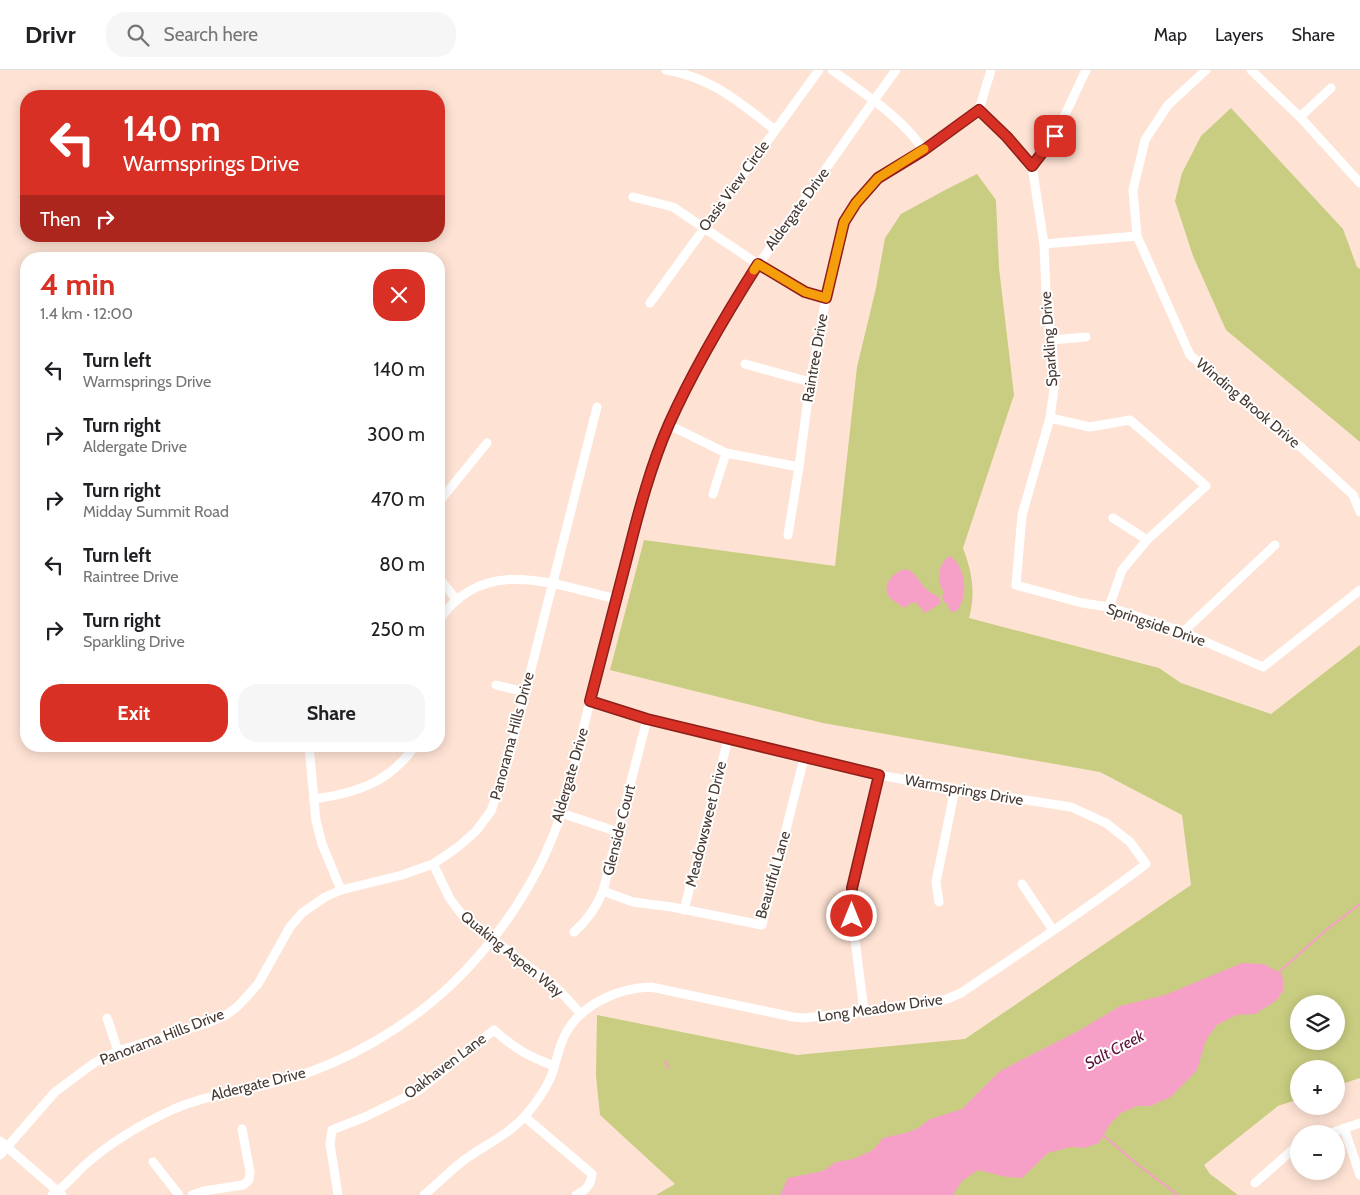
<!DOCTYPE html>
<meta charset="utf-8">
<style>
body{margin:0;font-family:Cabin,sans-serif;background:#f6f6f6;color:#202124;height:100vh;display:flex;flex-direction:column;font-size:19px;white-space:nowrap}
*{box-sizing:border-box;margin:0}
p{font-size:16px;color:#757577}
.icon{flex:none;width:28px;height:28px;fill:none;stroke:currentColor;stroke-width:2;stroke-linecap:round;stroke-linejoin:round}
.map{position:relative;flex:1;overflow:hidden}
.panel{position:absolute;left:20px;top:182px;width:425px;height:500px;display:flex;flex-direction:column;background:#fff;border-radius:20px;box-shadow:0 2px 12px #0003}
.panel>*{flex:none}
.guide{position:absolute;left:20px;top:20px;width:425px;height:152px;border-radius:20px;box-shadow:0 2px 12px #0003;background:#d93025;color:#fff;overflow:hidden}
.tools{position:absolute;left:1290px;top:925px;display:grid;gap:10px}
.tools a{display:grid;place-items:center;width:55px;height:55px;border-radius:50%;background:#fff;box-shadow:0 2px 12px #0003;font-size:25px}
.pin{position:absolute;display:grid;place-items:center;width:42px;height:42px;color:#fff;margin:-21px;border-radius:10px;box-shadow:0 2px 8px #0006}
.me{position:absolute;width:55px;margin:-28px;rotate:0deg;stroke-linejoin:round;filter:drop-shadow(0 0 4px #0008)}
.turn{display:flex;align-items:center;gap:18px;height:105px;padding:0 20px;font-size:22px}
.turn .icon{width:65px;height:65px;stroke-width:2.5}
.turn b{display:block;font-size:35px;line-height:42px}
.then{display:flex;align-items:center;height:48px;padding:0 20px;background:#0003;gap:10px;font-size:19px}
.round{display:grid;place-items:center;flex:none;width:52px;height:52px;border-radius:20px;background:#f6f6f6}
.overview{display:flex;align-items:center;justify-content:space-between;height:85px;padding:0 20px}
h1{font-size:30px;font-weight:700;line-height:38px;color:#d93025}
.button{display:flex;gap:10px;margin-top:auto;padding:10px 20px}
.button a{flex:1;height:58px;border-radius:20px;background:#d93025;color:#fff;font-size:20px;font-weight:700;line-height:58px;text-align:center}
.button a+a{background:#f6f6f6;color:#202124}
ul{padding:0;list-style:none}
li{display:flex;align-items:center;gap:15px;height:65px;padding:0 20px}
li div{flex:1}
li b{display:block;font-size:19px}
li em{font-style:normal}
header{display:flex;align-items:center;gap:30px;box-sizing:border-box;height:70px;padding:0 25px;background:#fff;border-bottom:1px solid #e0e0e0}
header strong{font-size:24px}
nav{display:flex;gap:28px;margin-inline-start:auto;font-size:18px}
.search{width:350px;height:45px;background:#f6f6f6;display:flex;align-items:center;gap:12px;box-sizing:border-box;padding:0 18px;border-radius:20px;color:#757577;font-size:19px}
.map>svg:first-child{display:block}
.green{fill:#c9cd81;fill-rule:evenodd}
.water{fill:#f7a0c7}
.lines{fill:none;stroke-linecap:round;stroke-linejoin:round}
.stream{stroke:#f7a0c7;stroke-width:2}
.minor{stroke:#fff;stroke-width:9}
.route-casing{stroke:#8d1f18;stroke-width:12}
.route{stroke:#d93025;stroke-width:9}
.slow{stroke:#f59e0b;stroke-width:9}
.labels{text-anchor:middle;stroke-width:4;stroke-linejoin:round;paint-order:stroke}
.street-label{font-size:15px;fill:#473932;stroke:#fff}
.water-label{font-size:16px;font-style:italic;fill:#5c123b;stroke:#fff}
</style>
<header>
<strong>Drivr</strong>
<div class="search"><svg class="icon" aria-label="search" viewBox="0 0 24 24"><circle cx="10" cy="10" r="6"/><path d="M15 15l6 6"/></svg>Search here</div>
<nav><a>Map</a><a>Layers</a><a>Share</a></nav>
</header>
<div class="map">
<svg width="1360" height="1125" viewBox="0 0 1360 1125">
<rect width="100%" height="100%" fill="#fee3d4"/>
<g class="green">
<path d="M1231,38l112,121 14,38 3,2v173l-134,-112 -33,-74 -18,-55 7,-28 19,-37z"/>
<path d="M977,104l19,26 3,68 15,127 -51,153c9,24 13,45 6,70l190,50 22,15 90,31 89,-69v433l-24,8v-17h-37v30l-21,7 -74,59 6,9 28,21h-582l19,-11 -75,-69 -4,-39 1,-61 200,40 168,-16 226,-154 -9,-70 -82,-43 -277,-49 -213,-53 34,-130 191,26 22,-199 19,-79 9,-50 16,-24 46,-25zM1299,934h37v37h-37z"/>
</g>
<g class="water">
<path d="M950,486c16,11 19,39 7,55l-5,1 -3,-3 -1,-5 -4,-2 -2,-5 2,-5c-8,-10 -6,-30 6,-36z"/>
<path d="M907,499c14,7 12,20 31,27l3,7 -16,10 -8,-10h-6l-6,5c-5,-3 -14,-8 -17,-13 -6,-12 8,-25 19,-26z"/>
<path d="M1242,893l22,1 18,10 2,15 -7,11 -22,14 -19,1 -19,10 -11,15 -9,30 -26,27 -21,9h-13l-16,7 -11,11 -11,19 -15,5 -13,-1 -23,6 -26,25 -16,-1 -28,-7 -16,11 -9,14h-173l8,-17 35,-7 13,-9 17,-3 20,-9 10,-12 26,-6 11,-5 10,-8 32,-10 38,-38 80,-41 40,-24 45,-11z"/>
</g>
<g class="lines">
<g class="stream">
<path d="M1278,903l48,-43 34,-26"/>
<path d="M666,991l2,7"/>
<path d="M1103,1065l34,29 41,31"/>
</g>
<g class="minor">
<path d="M666,0c45,7 74,33 108,59"/>
<path d="M832,0c35,26 66,44 92,80"/>
<path d="M1206,0l-38,35 -23,35 -12,50 4,46 53,119 86,74 26,19 51,47 7,17"/>
<path d="M1251,0l49,47 60,66"/>
<path d="M979,40l28,27 25,29 12,78 2,49 6,47 3,42 -5,36 -28,97 -6,70 66,18 27,4 74,25 80,35 97,-77"/>
<path d="M1300,47l31,-29"/>
<path d="M1032,96l23,-30 31,-66"/>
<path d="M633,127l40,10 104,70 28,15 21,6"/>
<path d="M1044,174l93,-8"/>
<path d="M650,233l169,-233"/>
<path d="M1052,270l34,-3"/>
<path d="M745,294l65,18"/>
<path d="M1050,348l40,9 40,-7 76,66 -59,54 -25,30 -13,37"/>
<path d="M669,355l57,28 73,14"/>
<path d="M713,424l13,-41"/>
<path d="M439,432l48,-59"/>
<path d="M1113,448l34,22"/>
<path d="M788,465l11,-68 11,-85 16,-84 5,-15 13,-61 12,-19 22,-25 46,-28 55,-40 12,-40"/>
<path d="M439,508l17,21"/>
<path d="M439,550c45,-65 114,-36 177,-21"/>
<path d="M1183,562l92,-87"/>
<path d="M496,615l29,7"/>
<path d="M309,676l7,75 6,23 19,46"/>
<path d="M314,729c41,-6 72,-15 98,-49"/>
<path d="M561,743l57,19"/>
<path d="M433,794l17,35 13,17 96,74 22,24"/>
<path d="M1022,814l31,46"/>
<path d="M603,821l30,11 39,5 90,18 42,-167"/>
<path d="M939,832l-3,-20 19,-93"/>
<path d="M684,840l44,-171"/>
<path d="M574,862c14,-12 22,-24 29,-41l44,-172"/>
<path d="M864,941l-12,-95v-28l27,-113"/>
<path d="M107,948l11,33"/>
<path d="M525,1047l67,57c-1,11 -6,16 -16,21"/>
<path d="M1344,1058l16,47"/>
<path d="M1328,1064l32,-11"/>
<path d="M0,1071l62,54"/>
<path d="M0,1085l55,-63 39,-29 24,-12 90,-28 18,-8 12,-9 20,-22 32,-57 12,-14 23,-16 16,-7 61,-15 31,-11 25,-17 18,-16 15,-20 17,-50 89,-354"/>
<path d="M153,1092l26,33"/>
<path d="M1255,1113l44,-39"/>
<path d="M52,1125c13,-8 22,-20 33,-30 27,-24 56,-41 89,-56 38,-16 76,-19 115,-30 59,-18 116,-51 161,-93 50,-48 91,-109 112,-175 12,-40 21,-82 31,-123 22,-87 42,-175 74,-259 6,-14 13,-27 19,-41 35,-72 81,-137 128,-202 27,-39 54,-78 82,-116"/>
<path d="M192,1125l12,-4 39,-6 6,-5 1,-8 -8,-43"/>
<path d="M338,1125l-8,-51 2,-14 33,-13 53,-26 76,-61c21,19 34,26 60,36"/>
<path d="M424,1125c16,-13 29,-28 46,-39 19,-13 40,-23 55,-40 11,-13 21,-26 27,-42 5,-14 7,-30 15,-43 17,-28 52,-43 84,-44l142,30 12,1 115,-13 27,-6 14,-6c62,-42 125,-83 185,-129l-16,-22 -24,-19 -35,-16 -116,-18 -76,-14 -232,-56 -57,-18"/>
</g>
</g>
<g class="lines">
<g class="route-casing">
<path id="route" d="M852,846v-28l27,-113 -232,-56 -57,-18c13,-49 25,-98 38,-147 11,-44 23,-89 41,-130 25,-56 56,-108 89,-160l47,28 21,6 18,-76 12,-19 22,-25 46,-28 55,-40 28,27 25,29 23,-30"/>
</g>
<use href="#route" class="route"/>
<path class="slow" d="M754,200l4,-6 47,28 21,6 18,-76 12,-19 22,-25 46,-29"/>
</g>
<g class="labels">
<g class="street-label">
<text transform="translate(734 116) rotate(-54)" y="5">Oasis View Circle</text>
<text transform="translate(797 139) rotate(-54)" y="5">Aldergate Drive</text>
<text transform="translate(1049 269) rotate(-94)" y="5">Sparkling Drive</text>
<text transform="translate(815 288) rotate(-80)" y="5">Raintree Drive</text>
<text transform="translate(1248 333) rotate(40)" y="5">Winding Brook Drive</text>
<text transform="translate(1156 555) rotate(19)" y="5">Springside Drive</text>
<text transform="translate(512 666) rotate(-75)" y="5">Panorama Hills Drive</text>
<text transform="translate(570 705) rotate(-74)" y="5">Aldergate Drive</text>
<text transform="translate(964 720) rotate(10)" y="5">Warmsprings Drive</text>
<text transform="translate(706 754) rotate(-76)" y="5">Meadowsweet Drive</text>
<text transform="translate(619 760) rotate(-76)" y="5">Glenside Court</text>
<text transform="translate(773 805) rotate(-74)" y="5">Beautiful Lane</text>
<text transform="translate(512 884) rotate(39)" y="5">Quaking Aspen Way</text>
<text transform="translate(880 938) rotate(-8)" y="5">Long Meadow Drive</text>
<text transform="translate(162 967) rotate(-21)" y="5">Panorama Hills Drive</text>
<text transform="translate(445 996) rotate(-37)" y="5">Oakhaven Lane</text>
<text transform="translate(258 1014) rotate(-14)" y="5">Aldergate Drive</text>
</g>
<g class="water-label">
<text transform="translate(1114 979) rotate(-28)" y="6">Salt Creek</text>
</g>
</g>
</svg>
<div class="tools">
<a><svg class="icon" aria-label="layers" viewBox="0 0 24 24"><path d="M12 4l9 5-9 5-9-5zM3 14l9 5 9-5"/></svg></a>
<a>+</a>
<a>−</a>
</div>
<div class="pin" style="left:1055px;top:66px;background:#d93025"><svg class="icon" aria-label="arrive" viewBox="0 0 24 24"><path d="M6 21V4h12l-3 4 3 4H6"/></svg></div>
<svg class="me" style="left:852px;top:846px" viewBox="-20 -20 40 40"><circle r="17" fill="#d93025" stroke="#fff" stroke-width="3"/><path d="M0-11L8 9 0 5-8 9z" fill="#fff"/></svg>
<div class="guide">
<div class="turn"><svg class="icon" aria-label="left" viewBox="0 0 24 24"><path d="M17 20v-9H6M10 6l-5 5 5 5"/></svg><div><b>140 m</b>Warmsprings Drive</div></div>
<div class="then">Then<svg class="icon" aria-label="right" viewBox="0 0 24 24"><path d="M7 20v-9h11M14 6l5 5-5 5"/></svg></div>
</div>
<section class="panel">
<div class="overview"><div><h1>4 min</h1><p>1.4 km · 12:00</p></div><a class="round" style="background:#d93025;color:#fff"><svg class="icon" aria-label="close" viewBox="0 0 24 24"><path d="M6 6l12 12M18 6L6 18"/></svg></a></div>
<ul>
<li><svg class="icon" aria-label="left" viewBox="0 0 24 24"><path d="M17 20v-9H6M10 6l-5 5 5 5"/></svg><div><b>Turn left</b><p>Warmsprings Drive</p></div><em>140 m</em></li>
<li><svg class="icon" aria-label="right" viewBox="0 0 24 24"><path d="M7 20v-9h11M14 6l5 5-5 5"/></svg><div><b>Turn right</b><p>Aldergate Drive</p></div><em>300 m</em></li>
<li><svg class="icon" aria-label="right" viewBox="0 0 24 24"><path d="M7 20v-9h11M14 6l5 5-5 5"/></svg><div><b>Turn right</b><p>Midday Summit Road</p></div><em>470 m</em></li>
<li><svg class="icon" aria-label="left" viewBox="0 0 24 24"><path d="M17 20v-9H6M10 6l-5 5 5 5"/></svg><div><b>Turn left</b><p>Raintree Drive</p></div><em>80 m</em></li>
<li><svg class="icon" aria-label="right" viewBox="0 0 24 24"><path d="M7 20v-9h11M14 6l5 5-5 5"/></svg><div><b>Turn right</b><p>Sparkling Drive</p></div><em>250 m</em></li>
</ul>
<div class="button"><a>Exit</a><a>Share</a></div>
</section>
</div>
